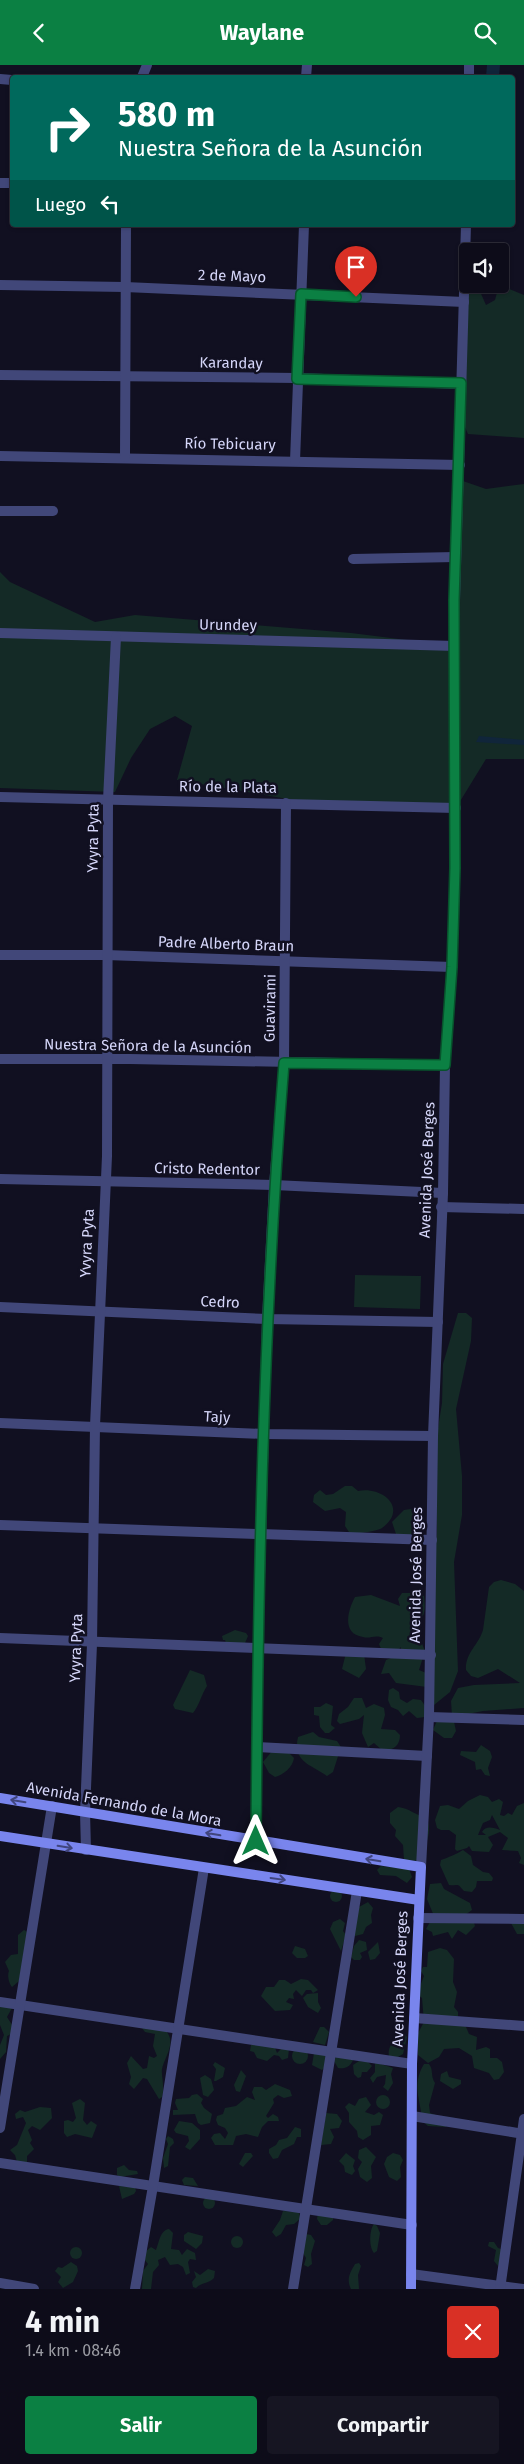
<!DOCTYPE html>
<html lang="es">
<meta charset="utf-8">
<style>
body{margin:0;font-family:"Fira Sans",sans-serif;background:#161522;color:#f1f3f6;height:100vh;display:flex;flex-direction:column;font-size:19px;white-space:nowrap}
*{box-sizing:border-box;margin:0}
p{font-size:16px;color:#9a9ba2}
.icon{flex:none;width:28px;height:28px;fill:none;stroke:currentColor;stroke-width:2;stroke-linecap:round;stroke-linejoin:round}
.map{position:relative;height:2224px;overflow:hidden}
.panel{display:flex;flex-direction:column;background:#0d0c19;flex:1}
.panel>*{flex:none}
.top-card{position:absolute;left:10px;top:10px;width:505px;height:152px;border-radius:5px;box-shadow:0 1px 4px #0004,0 0 0 1px #2d2c38;background:#00695c;color:#fff;overflow:hidden}
.controls{position:absolute;left:459px;top:178px;display:grid;gap:10px}
.controls a{display:grid;place-items:center;width:50px;height:50px;border-radius:5px;background:#0d0c19;box-shadow:0 1px 4px #0004,0 0 0 1px #2d2c38;font-size:25px}
.pin{position:absolute;display:grid;place-items:center;width:42px;height:42px;color:#fff;margin:-51px -21px;border-radius:50% 50% 50% 0;rotate:-45deg;box-shadow:0 0 5px #0007}
.pin .icon{rotate:45deg}
.me{position:absolute;width:55px;margin:-28px;rotate:0deg;stroke-linejoin:round;filter:drop-shadow(0 0 4px #0008)}
.turn{display:flex;align-items:center;gap:18px;height:105px;padding:0 25px;font-size:22px}
.turn .icon{width:65px;height:65px;stroke-width:2.5}
.turn b{display:block;font-size:35px;line-height:42px}
.then{display:flex;align-items:center;height:48px;padding:0 25px;background:#0003;gap:10px;font-size:19px}
.round{display:grid;place-items:center;flex:none;width:52px;height:52px;border-radius:5px;background:#161522}
.headline{display:flex;align-items:center;justify-content:space-between;height:85px;padding:0 25px}
h1{font-size:30px;font-weight:700;line-height:38px}
.button{display:flex;gap:10px;margin-top:auto;padding:10px 25px}
.button a{flex:1;height:58px;border-radius:5px;background:#0b8043;color:#fff;font-size:20px;font-weight:700;line-height:58px;text-align:center}
.button a+a{background:#161522;color:#f1f3f6}
header{display:flex;justify-content:space-between;align-items:center;height:65px;padding:0 25px;background:#0b8043;color:#fff;font-size:22px;font-weight:700}
.map>svg:first-child{display:block}
.green{fill:#142a26;fill-rule:evenodd}
.water{fill:#10253a}
.lines{fill:none;stroke-linecap:round;stroke-linejoin:round}
.street{stroke:#414779;stroke-width:10}
.secondary{stroke:#7985ed;stroke-width:10}
.oneway{stroke:#40457d}
.route-casing{stroke:#07532c;stroke-width:12}
.route{stroke:#0b8043;stroke-width:9}
.labels{text-anchor:middle;stroke-width:5;stroke-linejoin:round;paint-order:stroke}
.street-label{font-size:15px;fill:#d5d6f9;stroke:#111021}
</style>
<header><svg class="icon" aria-label="back" viewBox="0 0 24 24"><path d="M15 5l-7 7 7 7"/></svg>Waylane<svg class="icon" aria-label="search" viewBox="0 0 24 24"><circle cx="10" cy="10" r="6"/><path d="M15 15l6 6"/></svg></header>
<div class="map">
<svg width="524" height="2224" viewBox="0 0 524 2224">
<rect width="100%" height="100%" fill="#111021"/>
<g class="green">
<path d="M499,220l25,10v143l-56,-4 -4,-9 -1,-136 15,-2 8,18 9,-5z"/>
<path d="M463,416l23,8 38,-5v275h-38l-30,49 -133,-3 -146,-25 15,-54 -17,-10 -25,13 -19,29 -16,34 -115,-4v-216l10,10 85,40 40,-7 216,18 104,13z"/>
<path d="M355,1210l66,1 -1,33 -66,-2z"/>
<path d="M458,1248h8l6,5 -1,23 -15,68 6,67v39l-8,47 4,109 -8,21 -16,13 -7,-18 -31,-4 -7,-10 -8,1 5,-14 15,-6v-7l-5,5 -14,-1 -3,-7 4,-6c-8,-4 -12,1 -20,-1 -22,-3 -15,-27 -8,-40l16,-2 29,11 -2,-7 4,-6h15l7,3c2,18 0,18 -8,33l9,22 -6,19 7,3 11,-143 -2,-83 7,-44 1,-39z"/>
<path d="M345,1421h7l6,5c24,-5 51,17 24,37 -3,3 -24,5 -31,7l-6,-9 1,-14 -6,-4 -15,3 -12,-9 1,-7 6,-5 6,5 7,-1z"/>
<path d="M411,1444c13,8 19,17 8,29l-22,-1 -5,-15 12,-12z"/>
<path d="M501,1515l14,4 9,7v117l-41,3 -30,6 3,14 -4,7h-8l-11,-8 6,-14h13l-1,-15 7,-13 16,-3 46,-2 -22,-14 -20,9 -7,-2 -5,-6c-1,-17 12,-24 17,-40l6,-43 5,-5z"/>
<path d="M235,1565l11,3 2,3 -3,7h-19l-1,-3h-2l-1,-4z"/>
<path d="M346,1588l18,1 2,15 -7,9 -17,-9z"/>
<path d="M190,1605l14,5 3,11c-6,9 -7,18 -14,27l-18,-4 -2,-4z"/>
<path d="M393,1623l6,4 1,7 7,4 6,-4 8,1 7,10 -3,7 -8,1 -8,-7 -6,5 -5,-6 -7,-3 -3,-7 1,-10z"/>
<path d="M354,1633h8l4,10 8,-4 10,4 1,7 -4,14 14,1 5,5c0,11 -7,16 -18,15l-8,-7 -6,4 -6,-14 2,-18 -5,4 -19,5 -3,-3 2,-7 9,-7z"/>
<path d="M326,1638l7,3 -2,19 4,3 -6,5h-4l-5,-6 -1,-11 -5,-1v-8h6z"/>
<path d="M313,1667l6,5 18,4 4,6 -8,25 -6,4c-15,-11 -35,-14 -29,-39z"/>
<path d="M481,1680l9,6 2,6 -4,11 2,8 -5,-1 -4,-6 -5,1 -1,-8 -15,-7 1,-4 15,1z"/>
<path d="M273,1685l16,3 5,5c-1,9 -11,17 -19,19l-6,-4 -6,-11z"/>
<path d="M480,1730l8,2 4,5 7,-3 4,3 -3,13 4,1 4,-3 4,2 5,-9 7,-3v62l-5,-2 2,-5 -3,-7 -16,-1 6,-12 -8,-6 -12,5 5,8 -4,7 -17,-1 -3,-5 -2,2 -10,3 -2,-2 1,-14 -7,-5h-8l-4,-2 -2,-8 5,-14 8,-1 11,4 9,-8zM492,1750l8,15c-6,-2 -14,-5 -18,2l4,3h-8l5,-12 7,-3z"/>
<path d="M398,1742c11,1 17,8 27,10 10,13 -1,30 -5,44l-16,-1 -1,-15 -8,-9 1,-6 -6,-7v-10z"/>
<path d="M463,1785l8,6 2,9 10,7 6,1 4,5 -1,3h-15l-1,6 -4,5 -8,-1c-8,-9 -4,-5 -15,-6l-9,-20 1,-5c8,-3 14,-5 22,-10z"/>
<path d="M381,1801l28,3 3,8 -5,6 -11,-7 -16,-1 -3,-5z"/>
<path d="M441,1818l3,6 26,14 2,7 -7,5 -31,1 -7,-17 3,-15z"/>
<circle cx="336" cy="1831" r="6"/>
<path d="M368,1837l5,6 -2,7 1,8 -6,4 -3,7 -8,2 -1,-3 5,-26z"/>
<path d="M524,1851v18h-7l-6,-11z"/>
<path d="M340,1854l5,4 -2,8 3,4 -5,16 -11,-22 3,-7z"/>
<path d="M430,1857l44,1 1,3 -9,9 -8,-5 -6,9 -4,-7 -15,4 -1,-4 -6,-3z"/>
<path d="M24,1865l5,3 -10,48 -7,6c-3,-3 -5,-12 -3,-16l-4,-9 6,-7 7,-1v-19z"/>
<path d="M359,1875l7,2 1,8 -7,3 2,4 -2,3h-6l-3,-3 3,-11z"/>
<path d="M378,1877l2,11 -5,6 -5,1 -2,-8z"/>
<path d="M295,1881l10,3 3,7 -3,2h-8l-5,-5z"/>
<path d="M440,1883l7,2 7,9 -1,23 4,10 -3,15 4,5v7l8,8 3,7 8,3 -1,13 10,-3 4,2v9h7l5,4 2,10 -5,7 -5,1 -5,-7 -15,-5 -2,-12 -13,-8 -15,1 -5,8 -11,6 -10,-8v-22l6,-11 -2,-24 -5,-4 7,-18 -3,-5 2,-4h4l1,-15z"/>
<path d="M301,1914l7,1 10,10 -5,3 -2,-3h-5l-4,6 -6,-6 -3,4 1,5 -5,-1 -3,4 7,3 -3,5 -15,1 -14,-15 5,-9h8l5,-7h6l6,4z"/>
<path d="M318,1928v9l3,6 -3,5 -10,-6 -5,-9 4,-4z"/>
<path d="M0,1935l12,8 -5,9 7,11 -3,6 -4,2 -1,16 -6,7v-14l4,-10 -4,-10z"/>
<path d="M320,1962h4l5,5 -4,13 -12,-3z"/>
<path d="M142,1963l24,3c11,12 -2,27 -4,38 -1,7 3,17 0,28l-3,2 -12,-20 -4,-1 -9,11 -5,-5 2,-7 -4,-14 4,-7 12,13 4,-1 2,-12 5,2 3,-2 -4,-10 2,-12 -10,-2z"/>
<path d="M399,1965h3l5,7 -4,17 -7,4 -7,-2c-2,-8 5,-14 6,-22z"/>
<path d="M251,1980h23l3,8 6,-6 6,2 -1,9 -6,2 -3,-4 -5,-1 -7,6 -10,-3 -3,-6 -4,-1z"/>
<circle cx="300" cy="1991" r="8"/>
<path d="M328,1987l-2,14 -4,4 -10,-5 2,-12z"/>
<path d="M337,1990l16,5c-3,7 -8,9 -15,8l-4,-7z"/>
<path d="M359,1996l9,1 4,4 -5,6h-5l-1,5 -3,1 -4,-4 -1,-9z"/>
<path d="M215,1997l10,6 -2,9 -7,4h-2l2,-12 -3,-4z"/>
<path d="M375,1997l18,6 -2,6 2,9 -5,8 -5,-4 2,-3 1,-9 -9,2 -4,6 -3,-5 5,-6z"/>
<path d="M424,1999h5c5,7 1,11 6,19l-6,22 1,8 9,3 9,8 -2,3 -18,-1 -6,-5c-1,-22 -11,-35 2,-57z"/>
<path d="M241,2005l5,6 -6,16 -4,-1 -2,-6z"/>
<path d="M447,2006l2,6 12,3v4l-8,5 -13,-8 1,-7z"/>
<path d="M205,2010l6,4 3,11 -6,7 -5,-2 -3,-17z"/>
<path d="M275,2019l15,6 2,6 -8,2 -6,-3 -5,4 1,4 -8,13 2,2 5,-4 5,3 1,4h-11l-6,6 -4,10 -12,-3 -10,2 -3,9h-18l-4,-7 3,-4 6,-1 5,6 3,-6 -3,-5 -7,-3 -2,-5 1,-4 6,-2 2,-6 11,-2 11,-9 8,3 -3,-8 2,-5h8l4,3z"/>
<path d="M197,2029l6,5 -2,4 3,5 8,6 -2,9 -9,2 -3,-2 -3,-9 -22,1v-5h5l-3,-7 1,-4 13,-1 3,-3z"/>
<circle cx="383" cy="2037" r="7"/>
<path d="M366,2032l5,8 -6,7 9,3 5,-3 4,3 -3,10 -9,1v9l-8,5 -5,-3 -1,-6 -8,-9v-9l-4,-6 4,-4 6,3 4,-7z"/>
<path d="M80,2034l5,4 -2,17 4,5 4,-4 6,4 -5,13 -17,-4 -8,3 -3,-4v-12l4,-1 5,2 3,-4 -4,-15z"/>
<path d="M40,2042l11,1 1,10 -12,12 -8,-4 -4,4 4,10 -2,3 4,6 -7,7v8l-10,-2 -2,-7 -5,-5 7,-5 9,-22 -3,-6 -7,2 -1,-5 5,-4 5,2z"/>
<path d="M326,2048l11,1 5,7 -3,7 -9,1 4,8 -3,7 -10,1z"/>
<path d="M179,2056l13,2 8,7v9l-10,11 -5,-3 4,-6 -1,-5 -12,-3 -2,-3z"/>
<path d="M295,2062l6,2v8h-4l-3,7 -12,6 -4,8 -5,1 -4,-6v-4l7,-4 3,-5 8,-2z"/>
<path d="M168,2071l5,3 1,4 -4,4 -2,19 -4,2 -1,-10 5,-14 -2,-5z"/>
<path d="M366,2082l10,10 -5,9 1,12 -5,4 -7,-5 -2,-8 4,-7 -4,-4 1,-8z"/>
<path d="M245,2088h6l2,3 -10,11 -4,-3z"/>
<path d="M346,2088l9,7 -2,6 2,5 -3,4 -7,-3 -1,-6 -5,-5z"/>
<path d="M393,2088l7,2 3,5 -3,7 1,10 -4,4 -8,-4 -5,-13 3,-7z"/>
<path d="M124,2100l5,5 8,1 1,3 -18,3 -3,-2v-7z"/>
<path d="M185,2112l8,1 5,8 -14,-1 -2,-5z"/>
<path d="M119,2121l16,1 1,4 -2,3 -12,5z"/>
<circle cx="209" cy="2138" r="6"/>
<path d="M283,2146l16,1 1,7 -6,5 -8,1 -5,9 -5,3 -4,-5 8,-12z"/>
<path d="M318,2148h15v7l-6,5h-6l-4,-6z"/>
<path d="M374,2159l3,2 3,7 -3,18 -3,2c-5,-5 -5,-23 0,-29z"/>
<path d="M169,2164l4,4 -2,16 8,1 3,5 5,-6 8,4 1,7 -6,-1 -2,3 2,11 -4,2 -3,-8 -5,-3 -8,1 -5,-8 -7,3 1,5 -6,7 -2,17h-9l1,-18 5,-7 -4,-5 1,-7 6,-5 5,3c3,-7 4,-20 13,-21z"/>
<path d="M188,2167l15,4 -1,7 -6,6 -12,-8v-6z"/>
<path d="M306,2169l5,1 4,6 -4,13 1,10 -4,3 -4,-2 2,-7 -3,-5z"/>
<circle cx="237" cy="2177" r="6"/>
<path d="M489,2177h5l4,6 6,2 -6,16 -4,-5 2,-11 -8,-4z"/>
<circle cx="76" cy="2188" r="6"/>
<path d="M71,2197l6,4 1,5 -5,11 -10,6 -5,-6 3,-5 -6,-6 3,-4 4,1z"/>
<path d="M359,2198l2,3 -3,9 1,14h-8c-5,-10 -1,-16 4,-25z"/>
<path d="M208,2204l7,2 -1,7c-6,6 -12,4 -18,10l-3,-1 -1,-5 4,-5 -2,-6 6,4z"/>
</g>
<g class="water">
<path d="M487,0h13l-1,12h-13z"/>
<path d="M479,671l45,4v5l-48,-3z"/>
</g>
<g class="lines">
<g class="street">
<path d="M142,12l5,-12"/>
<path d="M306,12l1,-12"/>
<path d="M469,12v-12"/>
<path d="M0,14l12,1"/>
<path d="M0,118h12"/>
<path d="M0,220l125,2 339,15"/>
<path d="M0,310l297,3 164,6"/>
<path d="M0,391l460,9"/>
<path d="M125,392l1,-232"/>
<path d="M295,396l9,-236"/>
<path d="M0,446h53"/>
<path d="M353,494l103,-2"/>
<path d="M0,568l455,13"/>
<path d="M0,732l456,11"/>
<path d="M0,890h106l346,12"/>
<path d="M0,994h130l315,6"/>
<path d="M0,1114l274,6 169,8"/>
<path d="M441,1142l83,2"/>
<path d="M0,1242l267,12 171,3"/>
<path d="M0,1358l264,11 169,2"/>
<path d="M0,1460l432,15"/>
<path d="M0,1573l431,17"/>
<path d="M429,1652l95,3"/>
<path d="M257,1682l170,9"/>
<path d="M256,1776l2,-192 9,-330 7,-134 10,-122 2,-260"/>
<path d="M86,1785l-1,-38 7,-168 3,-218 12,-270 1,-356 8,-163"/>
<path d="M421,1802l8,-150 4,-281 10,-243 2,-128 7,-98 3,-99v-268l11,-375"/>
<path d="M418,1853l106,1"/>
<path d="M0,1937l412,62"/>
<path d="M414,1953l110,8"/>
<path d="M412,2051l112,18"/>
<path d="M0,2063l52,-322"/>
<path d="M0,2098l412,62"/>
<path d="M411,2209l112,15"/>
<path d="M0,2218l34,6"/>
<path d="M135,2224l18,-103 51,-318"/>
<path d="M293,2224l64,-398"/>
<path d="M500,2224l24,-170"/>
</g>
<g class="secondary">
<path d="M0,1733l421,69 -9,197 -1,225"/>
<path d="M0,1771l419,64"/>
</g>
</g>
<defs><path id="oneway-shaft" d="M-6 0H5M1.5-3L5.5 0L1.5 3" fill="none" stroke-width="1.6" stroke-linecap="round" stroke-linejoin="round" transform="scale(1.25)"/></defs>
<g class="oneway">
<use href="#oneway-shaft" transform="translate(18 1736) rotate(-171)"/>
<use href="#oneway-shaft" transform="translate(213 1769) rotate(-170)"/>
<use href="#oneway-shaft" transform="translate(65 1782) rotate(9)"/>
<use href="#oneway-shaft" transform="translate(373 1795) rotate(-171)"/>
<use href="#oneway-shaft" transform="translate(278 1814) rotate(8)"/>
</g>
<g class="lines">
<g class="route-casing">
<path id="route" d="M256,1776c2,-259 7,-519 28,-778l161,2 7,-98 3,-99 -1,-268 7,-217 -164,-4 4,-85 55,3"/>
</g>
<use href="#route" class="route"/>
</g>
<g class="labels">
<g class="street-label">
<text transform="translate(232 211) rotate(2)" y="5">2 de Mayo</text>
<text transform="translate(231 298) rotate(1)" y="5">Karanday</text>
<text transform="translate(230 379) rotate(1)" y="5">Río Tebicuary</text>
<text transform="translate(228 560) rotate(1)" y="5">Urundey</text>
<text transform="translate(228 722) rotate(1)" y="5">Río de la Plata</text>
<text transform="translate(93 773) rotate(-89)" y="5">Yvyra Pyta</text>
<text transform="translate(226 879) rotate(2)" y="5">Padre Alberto Braun</text>
<text transform="translate(270 943) rotate(-89)" y="5">Guavirami</text>
<text transform="translate(148 981) rotate(1)" y="5">Nuestra Señora de la Asunción</text>
<text transform="translate(207 1104) rotate(1)" y="5">Cristo Redentor</text>
<text transform="translate(427 1105) rotate(-88)" y="5">Avenida José Berges</text>
<text transform="translate(87 1178) rotate(-87)" y="5">Yvyra Pyta</text>
<text transform="translate(220 1237) rotate(2)" y="5">Cedro</text>
<text transform="translate(217 1352) rotate(3)" y="5">Tajy</text>
<text transform="translate(416 1510) rotate(-89)" y="5">Avenida José Berges</text>
<text transform="translate(76 1583) rotate(-88)" y="5">Yvyra Pyta</text>
<text transform="translate(124 1739) rotate(10)" y="5">Avenida Fernando de la Mora</text>
<text transform="translate(400 1914) rotate(-88)" y="5">Avenida José Berges</text>
</g>
</g>
</svg>
<div class="controls">
<a><svg class="icon" aria-label="sound" viewBox="0 0 24 24"><path d="M4 9h4l5-4v14l-5-4H4zM17 9q2 3 0 6"/></svg></a>
</div>
<div class="pin" style="left:356px;top:232px;background:#d93025"><svg class="icon" aria-label="arrive" viewBox="0 0 24 24"><path d="M6 21V4h12l-3 4 3 4H6"/></svg></div>
<svg class="me" style="left:256px;top:1776px" viewBox="-20 -20 40 40"><path d="M0-17L14 15 0 8-14 15z" fill="#0b8043" stroke="#fff" stroke-width="4"/></svg>
<div class="top-card">
<div class="turn"><svg class="icon" aria-label="right" viewBox="0 0 24 24"><path d="M7 20v-9h11M14 6l5 5-5 5"/></svg><div><b>580 m</b>Nuestra Señora de la Asunción</div></div>
<div class="then">Luego<svg class="icon" aria-label="left" viewBox="0 0 24 24"><path d="M17 20v-9H6M10 6l-5 5 5 5"/></svg></div>
</div>
</div>
<section class="panel">
<div class="headline"><div><h1>4 min</h1><p>1.4 km · 08:46</p></div><a class="round" style="background:#d93025;color:#fff"><svg class="icon" aria-label="close" viewBox="0 0 24 24"><path d="M6 6l12 12M18 6L6 18"/></svg></a></div>
<div class="button"><a>Salir</a><a>Compartir</a></div>
</section>
